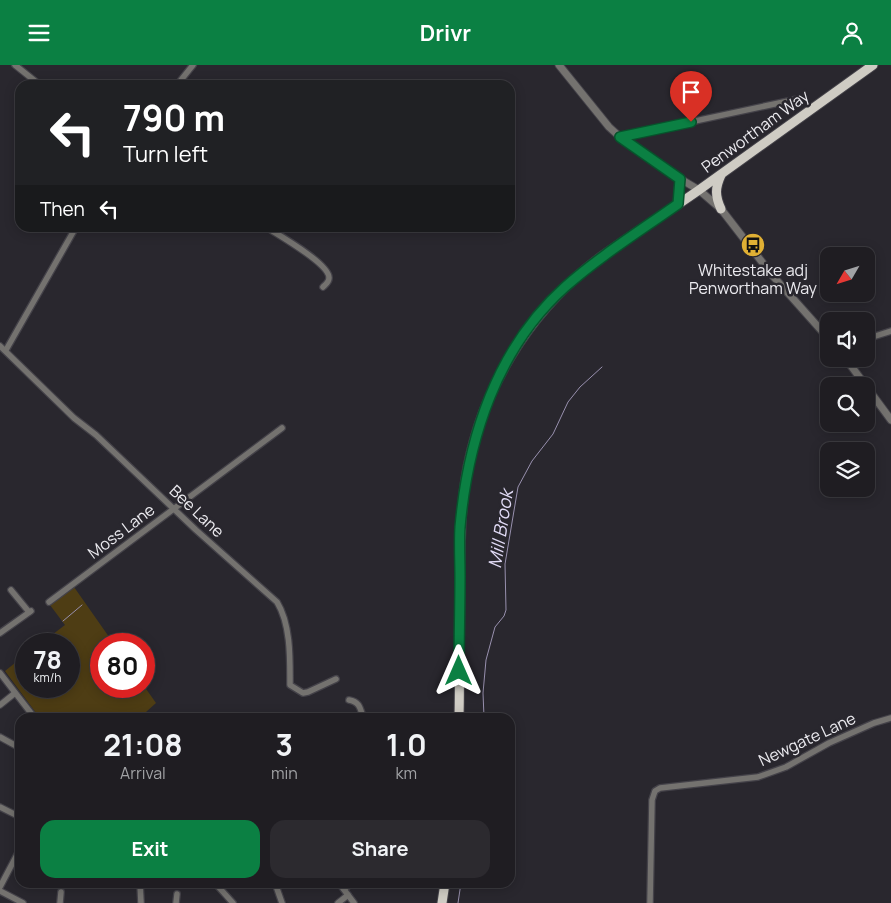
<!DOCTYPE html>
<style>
body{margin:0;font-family:Manrope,sans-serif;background:#2c2a2f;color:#f1f3f6;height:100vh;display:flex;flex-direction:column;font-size:19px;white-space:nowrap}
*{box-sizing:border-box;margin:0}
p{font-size:16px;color:#a1a2a5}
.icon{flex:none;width:28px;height:28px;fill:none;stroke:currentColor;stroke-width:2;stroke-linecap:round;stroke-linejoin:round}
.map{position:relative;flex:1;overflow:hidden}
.sheet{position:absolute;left:15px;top:648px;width:500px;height:175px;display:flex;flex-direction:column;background:#1f1d22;border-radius:15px;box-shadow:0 2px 12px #0003,0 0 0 1px #3c3b40}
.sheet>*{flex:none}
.banner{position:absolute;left:15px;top:15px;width:500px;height:152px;border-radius:15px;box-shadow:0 2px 12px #0003,0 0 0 1px #3c3b40;background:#202124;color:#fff;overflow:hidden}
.needle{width:32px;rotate:231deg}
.fabs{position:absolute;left:820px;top:182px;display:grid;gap:10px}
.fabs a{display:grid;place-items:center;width:55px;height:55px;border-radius:10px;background:#1f1d22;box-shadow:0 2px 12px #0003,0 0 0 1px #3c3b40;font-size:25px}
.speed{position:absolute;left:15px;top:568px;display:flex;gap:10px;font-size:25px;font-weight:700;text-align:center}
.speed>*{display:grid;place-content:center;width:65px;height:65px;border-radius:50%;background:#1f1d22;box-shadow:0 2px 12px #0003,0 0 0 1px #3c3b40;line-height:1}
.speed small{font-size:12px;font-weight:400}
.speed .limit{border:8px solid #d22;background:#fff;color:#111}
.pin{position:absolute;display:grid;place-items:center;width:42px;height:42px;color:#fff;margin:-51px -21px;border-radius:50% 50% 50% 0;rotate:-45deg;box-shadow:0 0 5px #0007}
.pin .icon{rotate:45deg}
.me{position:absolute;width:55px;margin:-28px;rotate:0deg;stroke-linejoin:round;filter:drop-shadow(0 0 4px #0008)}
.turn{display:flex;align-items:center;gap:18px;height:105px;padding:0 25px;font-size:22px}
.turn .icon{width:65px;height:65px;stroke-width:2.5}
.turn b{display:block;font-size:35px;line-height:42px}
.then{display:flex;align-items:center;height:48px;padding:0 25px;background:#0003;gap:10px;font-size:19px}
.eta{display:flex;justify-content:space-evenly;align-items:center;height:85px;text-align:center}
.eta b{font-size:30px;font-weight:700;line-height:35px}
.action{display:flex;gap:10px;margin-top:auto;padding:10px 25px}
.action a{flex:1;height:58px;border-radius:15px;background:#0b8043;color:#fff;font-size:20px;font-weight:700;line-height:58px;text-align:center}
.action a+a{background:#2c2a2f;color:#f1f3f6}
header{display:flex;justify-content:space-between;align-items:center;height:65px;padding:0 25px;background:#0b8043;color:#fff;font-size:22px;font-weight:700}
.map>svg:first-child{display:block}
.green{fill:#4e3d14}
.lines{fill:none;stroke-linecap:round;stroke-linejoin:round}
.stream{stroke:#9890ae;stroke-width:1}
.minor-casing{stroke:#444249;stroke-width:8}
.tertiary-casing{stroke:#444249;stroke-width:9}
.trunk-casing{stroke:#444249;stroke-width:11}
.minor{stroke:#74726f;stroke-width:5.5}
.tertiary{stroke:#74726f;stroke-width:7}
.trunk{stroke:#cfccc4;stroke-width:9}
.route-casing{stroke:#07532c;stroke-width:12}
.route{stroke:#0b8043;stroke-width:9}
.labels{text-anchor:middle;stroke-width:5;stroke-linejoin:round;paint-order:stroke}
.street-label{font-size:16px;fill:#ebeaef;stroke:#29272e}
.poi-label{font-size:16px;fill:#ebeaef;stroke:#29272e}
.water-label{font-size:18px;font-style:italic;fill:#e2dcf7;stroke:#29272e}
</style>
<header><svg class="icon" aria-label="menu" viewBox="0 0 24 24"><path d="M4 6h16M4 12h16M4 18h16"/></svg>Drivr<svg class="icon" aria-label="person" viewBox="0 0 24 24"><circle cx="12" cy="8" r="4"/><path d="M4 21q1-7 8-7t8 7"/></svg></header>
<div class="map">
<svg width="891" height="838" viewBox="0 0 891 838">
<rect width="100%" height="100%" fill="#29272e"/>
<path class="green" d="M74,522l40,57h-13v42h43l12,17 -10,9 4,5h-111l-34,-46 21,-17v32h43v-42h-29l25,-19 -15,-20z"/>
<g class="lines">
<g class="stream">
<path d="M63,556l19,-16"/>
<path d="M54,621l6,8"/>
<path d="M484,652l-1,-24 3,-33 9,-33 9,-11 2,-6 -1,-46 13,-77 14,-26 21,-27 15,-32 12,-15 22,-20"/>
<path d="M458,838l3,-20"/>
</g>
<g class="minor-casing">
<g id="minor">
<path d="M15,0l25,20"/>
<path d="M177,20l16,-20"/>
<path d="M620,72l178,-38"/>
<path d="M266,162c11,7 64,37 63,51 0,4 -3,6 -6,9"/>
<path d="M866,274l25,-8"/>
<path d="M0,281l74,72 22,17 100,95 81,72c14,23 13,57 13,83l13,8 5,-1 28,-13"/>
<path d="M6,285l70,-123"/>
<path d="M11,525l18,22"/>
<path d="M49,537l233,-174"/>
<path d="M0,568l31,-22"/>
<path d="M0,608l34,44"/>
<path d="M349,635c11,2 11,8 14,17"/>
<path d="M0,640l15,-12"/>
<path d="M0,672l20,11"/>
<path d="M0,742l20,10"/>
<path d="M140,818l1,20"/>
<path d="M215,818l18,20"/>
<path d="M275,818l7,20"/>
<path d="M339,818l15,20"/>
<path d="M375,818l1,1"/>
<path d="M0,822l20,-38"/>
<path d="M344,824l8,-6"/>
<path d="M0,826l23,12"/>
<path d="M60,838l1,-11"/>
<path d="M176,838l1,-9"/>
<path d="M338,838l10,-8"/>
<path d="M650,838l2,-103 3,-9 5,-3 98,-11 28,-10 43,-24 45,-20 17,-5"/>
</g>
</g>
<g class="tertiary-casing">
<g id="tertiary">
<path d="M559,0l50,62 11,10 52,37 27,16 22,19 51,66 57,64"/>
<path d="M846,294l45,61"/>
</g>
</g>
<g class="trunk-casing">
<g id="trunk">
<path d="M721,110c-6,13 -6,21 0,34"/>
<path d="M678,139l2,-25"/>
<path d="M459,652c1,-43 0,-87 1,-130 0,-45 0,-90 11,-134 19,-79 65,-148 130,-196 32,-23 65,-44 98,-67 58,-41 116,-83 174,-125"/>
<path d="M442,838l3,-20"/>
</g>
</g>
<use href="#minor" class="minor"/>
<use href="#tertiary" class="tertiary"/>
<use href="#trunk" class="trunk"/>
</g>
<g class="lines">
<g class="route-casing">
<path id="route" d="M459,606c0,-32 1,-64 1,-95 0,-16 -1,-33 0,-49 8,-89 37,-179 105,-240 35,-31 75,-56 113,-83l2,-25 -60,-42 71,-15"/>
</g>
<use href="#route" class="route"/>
</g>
<defs>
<g id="bus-disc" transform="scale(1.25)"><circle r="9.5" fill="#e0b034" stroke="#29272e"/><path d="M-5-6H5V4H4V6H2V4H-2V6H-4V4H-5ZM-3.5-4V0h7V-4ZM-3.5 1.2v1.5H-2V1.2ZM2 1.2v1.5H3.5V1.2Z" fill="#111"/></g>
</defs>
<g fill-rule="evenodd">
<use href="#bus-disc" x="753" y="180"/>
</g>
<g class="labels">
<g class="street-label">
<text transform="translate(755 66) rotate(-36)" y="6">Penwortham Way</text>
<text transform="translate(197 446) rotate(43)" y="6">Bee Lane</text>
<text transform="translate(121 466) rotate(-37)" y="6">Moss Lane</text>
<text transform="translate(807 674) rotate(-25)" y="6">Newgate Lane</text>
</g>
<g class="poi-label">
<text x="753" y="211">Whitestake adj<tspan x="753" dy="18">Penwortham Way</tspan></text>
</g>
<g class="water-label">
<text transform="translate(501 464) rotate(-81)" y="6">Mill Brook</text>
</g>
</g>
</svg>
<div class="fabs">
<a><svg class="needle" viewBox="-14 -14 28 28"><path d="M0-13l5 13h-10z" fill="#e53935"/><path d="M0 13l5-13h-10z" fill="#a1a2a5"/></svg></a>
<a><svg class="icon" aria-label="sound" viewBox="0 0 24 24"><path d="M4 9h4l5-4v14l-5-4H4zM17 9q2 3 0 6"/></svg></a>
<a><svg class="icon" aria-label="search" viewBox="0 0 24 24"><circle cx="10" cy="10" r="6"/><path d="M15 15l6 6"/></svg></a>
<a><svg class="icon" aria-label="layers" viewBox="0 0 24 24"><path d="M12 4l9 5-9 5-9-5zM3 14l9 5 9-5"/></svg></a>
</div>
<div class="speed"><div>78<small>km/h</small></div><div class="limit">80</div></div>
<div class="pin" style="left:691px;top:57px;background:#d93025"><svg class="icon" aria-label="arrive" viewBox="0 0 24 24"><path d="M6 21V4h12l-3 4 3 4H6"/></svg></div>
<svg class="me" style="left:459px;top:606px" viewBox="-20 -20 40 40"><path d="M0-17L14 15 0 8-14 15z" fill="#0b8043" stroke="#fff" stroke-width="4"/></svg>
<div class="banner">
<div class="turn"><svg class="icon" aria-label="left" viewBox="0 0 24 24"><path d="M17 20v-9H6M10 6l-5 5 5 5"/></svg><div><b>790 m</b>Turn left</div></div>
<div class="then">Then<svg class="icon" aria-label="left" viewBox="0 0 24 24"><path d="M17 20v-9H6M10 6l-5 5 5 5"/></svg></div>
</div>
<section class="sheet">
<div class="eta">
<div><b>21:08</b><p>Arrival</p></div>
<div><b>3</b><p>min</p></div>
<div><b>1.0</b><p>km</p></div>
</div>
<div class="action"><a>Exit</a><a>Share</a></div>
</section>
</div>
